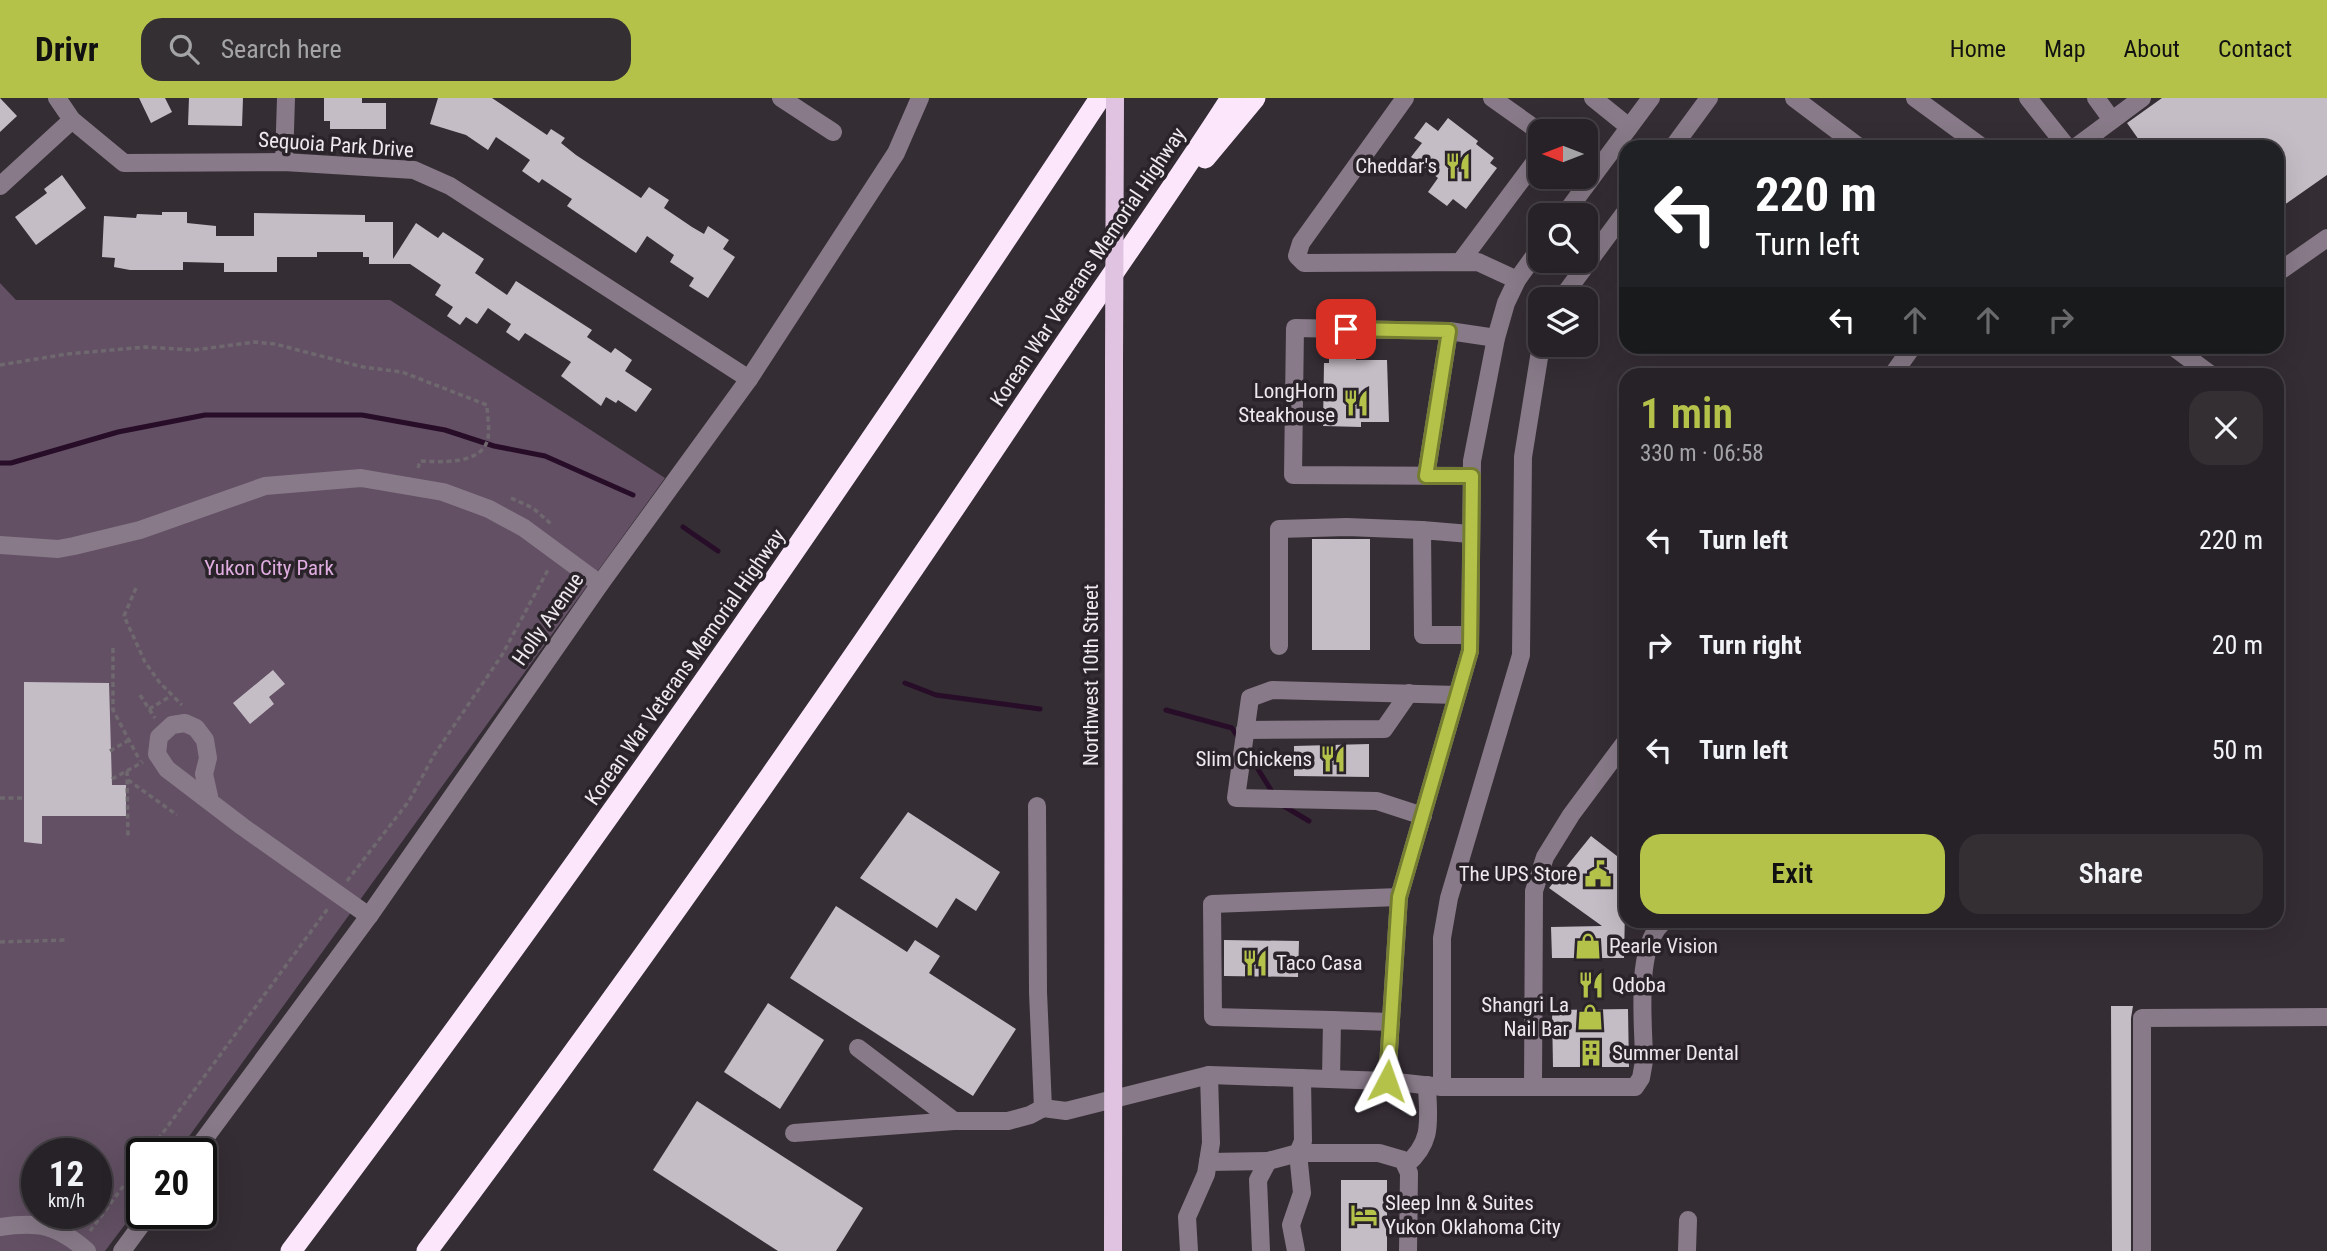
<!DOCTYPE html>
<meta charset="utf-8">
<style>
body{margin:0;font-family:"Roboto Condensed",sans-serif;background:#332f33;color:#f1f3f6;height:100vh;display:flex;flex-direction:column;font-size:26px;white-space:nowrap}
*{box-sizing:border-box;margin:0}
p{font-size:23px;color:#a4a4a7}
.icon{flex:none;width:38px;height:38px;fill:none;stroke:currentColor;stroke-width:2;stroke-linecap:round;stroke-linejoin:round}
.map{position:relative;flex:1;overflow:hidden}
.details{position:absolute;left:1619px;top:270px;width:665px;height:560px;display:flex;flex-direction:column;background:#272227;border-radius:21px;box-shadow:0 7px 28px #0002,0 0 0 2px #433f44}
.details>*{flex:none}
.guide{position:absolute;left:1619px;top:42px;width:665px;height:214px;border-radius:21px;box-shadow:0 7px 28px #0002,0 0 0 2px #433f44;background:#202124;color:#fff;overflow:hidden}
.needle{width:46px;rotate:270deg}
.buttons{position:absolute;left:1528px;top:21px;display:grid;gap:14px}
.buttons a{display:grid;place-items:center;width:70px;height:70px;border-radius:14px;background:#272227;box-shadow:0 7px 28px #0002,0 0 0 2px #433f44;font-size:35px}
.speed{position:absolute;left:21px;top:1040px;display:flex;gap:14px;font-size:35px;font-weight:700;text-align:center}
.speed>*{display:grid;place-content:center;width:91px;height:91px;border-radius:50%;background:#272227;box-shadow:0 7px 28px #0002,0 0 0 2px #433f44;line-height:1}
.speed small{font-size:18px;font-weight:400}
.speed .limit{border:4px solid #111;border-radius:10px;background:#fff;color:#111}
.pin{position:absolute;display:grid;place-items:center;width:60px;height:60px;color:#fff;margin:-30px;border-radius:14px;box-shadow:0 4px 10px #0006}
.me{position:absolute;width:77px;margin:-38px;rotate:4deg;stroke-linejoin:round;filter:drop-shadow(0 0 5px #0008)}
.turn{display:flex;align-items:center;gap:24px;height:147px;padding:0 21px;font-size:32px}
.turn .icon{width:91px;height:91px;stroke-width:2.5}
.turn b{display:block;font-size:49px;line-height:60px}
.lanes{display:flex;align-items:center;height:66px;padding:0 21px;background:#0003;justify-content:center;gap:35px;direction:ltr}
.lanes .off{opacity:.35}
.round{display:grid;place-items:center;flex:none;width:74px;height:74px;border-radius:21px;background:#332f33}
.overview{display:flex;align-items:center;justify-content:space-between;height:119px;padding:0 21px}
h1{font-size:42px;font-weight:600;line-height:52px;color:#b4c24a}
.cta{display:flex;gap:14px;margin-top:auto;padding:14px 21px}
.cta a{flex:1;height:80px;border-radius:21px;background:#b4c24a;color:#111;font-size:28px;font-weight:600;line-height:80px;text-align:center}
.cta a+a{background:#332f33;color:#f1f3f6}
ul{padding:0;list-style:none}
li{display:flex;align-items:center;gap:21px;height:105px;padding:0 21px}
li div{flex:1}
li b{display:block;font-size:26px}
li em{font-style:normal}
header{display:flex;align-items:center;gap:42px;box-sizing:border-box;height:98px;padding:0 35px;background:#b4c24a;color:#111}
header strong{font-size:33px}
nav{display:flex;gap:38px;margin-inline-start:auto;font-size:24px}
.search{width:490px;height:63px;background:#332f33;display:flex;align-items:center;gap:18px;box-sizing:border-box;padding:0 24px;border-radius:21px;color:#a4a4a7;font-size:26px}
.map>svg:first-child{display:block}
.green{fill:#635064;fill-rule:evenodd}
.lines{fill:none;stroke-linecap:round;stroke-linejoin:round}
.stream{stroke:#270d28;stroke-width:5}
.building{fill:#c5bdc5}
.path{stroke:#6f696f;stroke-width:3.5;stroke-dasharray:5 3.5;stroke-linecap:butt}
.minor{stroke:#887a88;stroke-width:18}
.major{stroke:#e0c3e1;stroke-width:18}
.highway{stroke:#fbe6fb;stroke-width:21}
.major-bridge{stroke:#e0c3e1;stroke-width:18}
.route-casing{stroke:#757e30;stroke-width:18}
.route{stroke:#b4c24a;stroke-width:12}
.labels{text-anchor:middle;stroke-width:7;stroke-linejoin:round;paint-order:stroke}
.street-label{font-size:21px;fill:#ede9ed;stroke:#2a242a}
.poi-label{font-size:21px;fill:#ede9ed;stroke:#2a242a;text-anchor:end}
.park-label{font-size:21px;fill:#e0ade1;stroke:#2a242a}
</style>
<header>
<strong>Drivr</strong>
<div class="search"><svg class="icon" aria-label="search" viewBox="0 0 24 24"><circle cx="10" cy="10" r="6"/><path d="M15 15l6 6"/></svg>Search here</div>
<nav><a>Home</a><a>Map</a><a>About</a><a>Contact</a></nav>
</header>
<div class="map">
<svg width="2327" height="1153" viewBox="0 0 2327 1153">
<rect width="100%" height="100%" fill="#342d34"/>
<path class="green" d="M0,185l16,17h374l275,178 -488,675h-35v49l-37,49h-105zM37,1055h59v60h-59z"/>
<g class="lines">
<g class="stream">
<path d="M0,365h11l107,-31 87,-17h157l83,15 49,16 51,10 88,39"/>
<path d="M683,429l35,24"/>
<path d="M905,585l31,12 104,14"/>
<path d="M1166,612l66,18 7,11"/>
<path d="M1248,655l26,42"/>
<path d="M1282,707l27,16"/>
</g>
</g>
<g class="building">
<path d="M0,0l17,18 -17,16z"/>
<path d="M139,0h26l7,14 -21,11z"/>
<path d="M189,0h54l-1,28 -54,-1z"/>
<path d="M324,0h38v5h24v26h-56v-8h-6z"/>
<path d="M438,0h54l55,37 4,-6 14,9 -4,5 15,12 65,43 8,-11 20,13 -5,8 28,19 12,7 4,-8 21,14 -6,9 12,8 -27,41 -19,-12 5,-8 -24,-16 4,-7 -27,-19 -11,17 -69,-47 5,-7 -30,-20 -3,4 -17,-12 8,-11 -34,-23 -8,13 -22,-15 -36,-11z"/>
<path d="M2162,0h165v77l-50,35v-63h-133l-17,-24z"/>
<path d="M1448,20l30,23 -2,3 18,14 -4,5 7,5 -31,41 -13,-10 -6,7 -19,-14 10,-14 -27,-21 11,-14 -8,-5 12,-16 12,9z"/>
<path d="M62,77l24,33 -50,37 -21,-28 32,-24 -3,-4z"/>
<path d="M162,114h25v11l29,3v10h38v-23l111,2v7h28v37l23,-36 22,15 5,-6 41,27 -9,14 32,22 9,-14 76,49 -5,7 24,16 4,-5 17,12 -7,11 27,18 -16,23 -18,-12 -2,3 -10,-6 -5,9 -40,-30 10,-14 -46,-29 -6,8 -13,-9 5,-8 -23,-16 -11,16 -11,-7 -6,8 -13,-9 6,-9 -18,-12 6,-10 -31,-21h-41v-7h-6v-5h-46v5h-40v15h-53v-9l-41,-1v8h-53l-16,-3 1,-9 -13,-1 2,-41 32,2 1,-4 25,1z"/>
<path d="M1329,254h27v8h31l2,62h-28v5l-38,-1 1,-63h5z"/>
<rect x="1312" y="441" width="58" height="111"/>
<path d="M273,572l12,14 -16,13 5,7 -24,20 -17,-21z"/>
<path d="M24,584l85,1 3,102h14v31h-84v28l-18,-2z"/>
<path d="M1369,646v33l-75,-1v-30z"/>
<path d="M908,714l92,60 -24,39 -20,-13 -19,30 -77,-50z"/>
<path d="M1591,738l35,27 -2,95h-72l-1,-31 51,-1 -53,-38z"/>
<path d="M836,808l71,46 8,-12 25,16 -11,17 87,56 -43,67 -183,-118z"/>
<path d="M1224,842l75,1 -1,36 -74,-1z"/>
<path d="M768,905l56,37 -44,69 -56,-37z"/>
<path d="M2111,908h22l-2,12v233h-19z"/>
<path d="M1628,911l1,58h-76l-1,-57z"/>
<path d="M697,1003l166,107 -27,43h-58l-125,-81z"/>
<rect x="1341" y="1082" width="46" height="71"/>
</g>
<g class="lines">
<g class="path">
<path d="M0,267l67,-11 78,-7 49,3 61,-8 20,2 88,23 39,5 85,33c0,10 3,23 1,33 -5,27 -48,24 -68,23l-2,7"/>
<path d="M511,400l22,10 18,16"/>
<path d="M136,490l-12,28 21,46 15,21 22,22"/>
<path d="M113,550v62l27,51"/>
<path d="M140,597l15,23"/>
<path d="M149,611l22,-13"/>
<path d="M110,653l19,-11"/>
<path d="M127,673l1,67"/>
<path d="M112,681l31,-17"/>
<path d="M128,682l49,35"/>
<path d="M0,700h24"/>
<path d="M347,783l62,-80 25,-46 68,-100 47,-87"/>
<path d="M0,844l65,-2"/>
<path d="M148,1055l181,-246"/>
<path d="M90,1133l52,-70"/>
</g>
<g class="minor">
<path d="M57,0l15,22 52,43 160,-1 130,8 36,16 299,193"/>
<path d="M781,0l52,34"/>
<path d="M1405,0l-104,145 -4,13 7,7 174,-1 39,18"/>
<path d="M1492,0l48,34"/>
<path d="M1593,0l36,29"/>
<path d="M1794,0l65,49"/>
<path d="M1915,0l67,49"/>
<path d="M2028,0l39,49"/>
<path d="M2096,0l16,22"/>
<path d="M1673,49l36,-49"/>
<path d="M2076,49l66,-49"/>
<path d="M284,64l2,-64"/>
<path d="M0,88l72,-66"/>
<path d="M1564,117l87,-117"/>
<path d="M1461,163l79,-106"/>
<path d="M2277,175l50,-35"/>
<path d="M1561,201l65,-88"/>
<path d="M2172,248l38,28"/>
<path d="M1893,276l20,-28"/>
<path d="M1426,378l23,-145"/>
<path d="M1472,378l-179,-1 2,-147 154,3 47,7"/>
<path d="M1470,436l-48,-4 1,105h47"/>
<path d="M0,447l58,4 16,-3 66,-16 125,-44 96,-8 82,14 46,17 35,19 76,56"/>
<path d="M1279,548v-117l68,-2 75,3"/>
<path d="M1245,632l139,-1 25,-36"/>
<path d="M210,703l-6,-27 4,-16 -3,-18 -9,-12 -11,-5 -13,2 -13,12 -2,17 10,15 76,58 126,89"/>
<path d="M1037,708l1,186 5,116 23,3 143,-36 178,6 55,6h193l6,-9 3,-17c0,-36 -11,-119 22,-141"/>
<path d="M1423,718l-46,-15 -141,-3 14,-100 22,-8 185,5"/>
<path d="M1332,922l-119,-3 -1,-113 187,-7"/>
<path d="M858,950l96,73h54l22,-6 13,-7"/>
<path d="M1331,981l1,-59 59,2"/>
<path d="M1387,983l12,-184 71,-246 2,-190 24,-123 10,-35 11,-23 23,-32"/>
<path d="M1442,989v-149l7,-40 72,-243 2,-198 18,-112"/>
<path d="M1533,989l1,-196 11,-34 26,-42 55,-74"/>
<path d="M794,1035l160,-12"/>
<path d="M194,1055l175,-237 231,-332 149,-205 147,-226 24,-55"/>
<path d="M1208,1064l60,-1"/>
<path d="M1406,1067c28,-24 22,-45 21,-80"/>
<path d="M0,1129c39,-6 57,-2 87,24"/>
<path d="M122,1153l28,-38"/>
<path d="M1189,1153l-2,-34 19,-43 5,-31 -2,-68"/>
<path d="M1261,1153l-3,-71 10,-19 30,-8 5,-12 -1,-63"/>
<path d="M1296,1153l-5,-26 11,-32 -4,-40h81l24,7 6,13 -1,78"/>
<path d="M1687,1153l1,-31"/>
<path d="M2142,1153v-233l185,-1"/>
</g>
<path class="major" d="M1113,1153l1,-886"/>
<g class="highway">
<path d="M1205,60l50,-60"/>
<path d="M291,1153c283,-376 550,-761 809,-1153"/>
<path d="M427,1153c212,-283 414,-572 610,-866 64,-96 132,-190 194,-287"/>
</g>
<path class="major-bridge" d="M1114,267l1,-267"/>
</g>
<g class="lines">
<g class="route-casing">
<path id="route" d="M1346,231l103,2 -23,145h46l-2,175 -71,246 -12,184"/>
</g>
<use href="#route" class="route"/>
</g>
<defs>
<g id="restaurant-bare" transform="scale(2.1)"><path d="M-5-6h1v4h1v-4h1v4h1v-4h1v5L-1.5 .5V6h-2V.5L-5-1ZM5-6V6H3V1.5H1.5Q1.5-4 5-6Z" fill="#b4c24a" stroke="#2a242a" stroke-width="2.5" paint-order="stroke"/></g>
<g id="civic-bare" transform="scale(2.1)"><path d="M-.6-6.5H3V-4.5H.6V-3L4-1V1h2V6H-6V1h2V-1L-.6-3ZM-1.2 2.5V6h2.4V2.5Z" fill="#b4c24a" stroke="#2a242a" stroke-width="2.5" paint-order="stroke"/></g>
<g id="shop-bare" transform="scale(2.1)"><path d="M-5-2.5h2.3a2.7 3.5 0 0 1 5.4 0H5L5.5 6h-11ZM-1.5-2.5h3a1.5 2.3 0 0 0-3 0Z" fill="#b4c24a" stroke="#2a242a" stroke-width="2.5" paint-order="stroke"/></g>
<g id="building-bare" transform="scale(2.1)"><path d="M-4-6H4V6H1V3H-1V6H-4ZM-2.5-4.3h1.7v1.8h-1.7ZM.8-4.3h1.7v1.8H.8ZM-2.5-1h1.7V.8h-1.7ZM.8-1h1.7V.8H.8Z" fill="#b4c24a" stroke="#2a242a" stroke-width="2.5" paint-order="stroke"/></g>
<g id="hotel-bare" transform="scale(2.1)"><path d="M-6-4.5h1.5V1H6V5H4.5V3h-9V5H-6ZM-4 0a1.8 1.8 0 1 1 3.6 0ZM.5 0V-2.5h3Q6-2.5 6 0Z" fill="#b4c24a" stroke="#2a242a" stroke-width="2.5" paint-order="stroke"/></g>
</defs>
<g fill-rule="evenodd">
<use href="#restaurant-bare" x="1458" y="68"/>
<use href="#restaurant-bare" x="1356" y="305"/>
<use href="#restaurant-bare" x="1333" y="661"/>
<use href="#civic-bare" x="1598" y="776"/>
<use href="#shop-bare" x="1588" y="848"/>
<use href="#restaurant-bare" x="1255" y="865"/>
<use href="#restaurant-bare" x="1591" y="887"/>
<use href="#shop-bare" x="1590" y="919"/>
<use href="#building-bare" x="1591" y="955"/>
<use href="#hotel-bare" x="1364" y="1117"/>
</g>
<g class="labels">
<g class="street-label">
<text transform="translate(336 47) rotate(4)" y="7">Sequoia Park Drive</text>
<text transform="translate(1088 169) rotate(-56)" y="7">Korean War Veterans Memorial Highway</text>
<text transform="translate(548 521) rotate(-55)" y="7">Holly Avenue</text>
<text transform="translate(685 569) rotate(-55)" y="7">Korean War Veterans Memorial Highway</text>
<text transform="translate(1091 577) rotate(-90)" y="7">Northwest 10th Street</text>
</g>
<g class="poi-label">
<text x="1437" y="75">Cheddar's</text>
<text x="1335" y="300">LongHorn<tspan x="1335" dy="24">Steakhouse</tspan></text>
<text x="1312" y="668">Slim Chickens</text>
<text x="1577" y="783">The UPS Store</text>
<text x="1609" y="855" text-anchor="start">Pearle Vision</text>
<text x="1276" y="872" text-anchor="start">Taco Casa</text>
<text x="1612" y="894" text-anchor="start">Qdoba</text>
<text x="1569" y="914">Shangri La<tspan x="1569" dy="24">Nail Bar</tspan></text>
<text x="1612" y="962" text-anchor="start">Summer Dental</text>
<text x="1385" y="1112" text-anchor="start">Sleep Inn &amp; Suites<tspan x="1385" dy="24">Yukon Oklahoma City</tspan></text>
</g>
<g class="park-label">
<text x="269" y="477">Yukon City Park</text>
</g>
</g>
</svg>
<div class="buttons">
<a><svg class="needle" viewBox="-14 -14 28 28"><path d="M0-13l5 13h-10z" fill="#e53935"/><path d="M0 13l5-13h-10z" fill="#a4a4a7"/></svg></a>
<a><svg class="icon" aria-label="search" viewBox="0 0 24 24"><circle cx="10" cy="10" r="6"/><path d="M15 15l6 6"/></svg></a>
<a><svg class="icon" aria-label="layers" viewBox="0 0 24 24"><path d="M12 4l9 5-9 5-9-5zM3 14l9 5 9-5"/></svg></a>
</div>
<div class="speed"><div>12<small>km/h</small></div><div class="limit">20</div></div>
<div class="pin" style="left:1346px;top:231px;background:#d93025"><svg class="icon" aria-label="arrive" viewBox="0 0 24 24"><path d="M6 21V4h12l-3 4 3 4H6"/></svg></div>
<svg class="me" style="left:1387px;top:983px" viewBox="-20 -20 40 40"><path d="M0-17L14 15 0 8-14 15z" fill="#b4c24a" stroke="#fff" stroke-width="4"/></svg>
<div class="guide">
<div class="turn"><svg class="icon" aria-label="left" viewBox="0 0 24 24"><path d="M17 20v-9H6M10 6l-5 5 5 5"/></svg><div><b>220 m</b>Turn left</div></div>
<div class="lanes"><svg class="icon" aria-label="left" viewBox="0 0 24 24"><path d="M17 20v-9H6M10 6l-5 5 5 5"/></svg><svg class="icon off" aria-label="ahead" viewBox="0 0 24 24"><path d="M12 20V5M6 11l6-6 6 6"/></svg><svg class="icon off" aria-label="ahead" viewBox="0 0 24 24"><path d="M12 20V5M6 11l6-6 6 6"/></svg><svg class="icon off" aria-label="right" viewBox="0 0 24 24"><path d="M7 20v-9h11M14 6l5 5-5 5"/></svg></div>
</div>
<section class="details">
<div class="overview"><div><h1>1 min</h1><p>330 m · 06:58</p></div><a class="round"><svg class="icon" aria-label="close" viewBox="0 0 24 24"><path d="M6 6l12 12M18 6L6 18"/></svg></a></div>
<ul>
<li><svg class="icon" aria-label="left" viewBox="0 0 24 24"><path d="M17 20v-9H6M10 6l-5 5 5 5"/></svg><div><b>Turn left</b></div><em>220 m</em></li>
<li><svg class="icon" aria-label="right" viewBox="0 0 24 24"><path d="M7 20v-9h11M14 6l5 5-5 5"/></svg><div><b>Turn right</b></div><em>20 m</em></li>
<li><svg class="icon" aria-label="left" viewBox="0 0 24 24"><path d="M17 20v-9H6M10 6l-5 5 5 5"/></svg><div><b>Turn left</b></div><em>50 m</em></li>
</ul>
<div class="cta"><a>Exit</a><a>Share</a></div>
</section>
</div>
